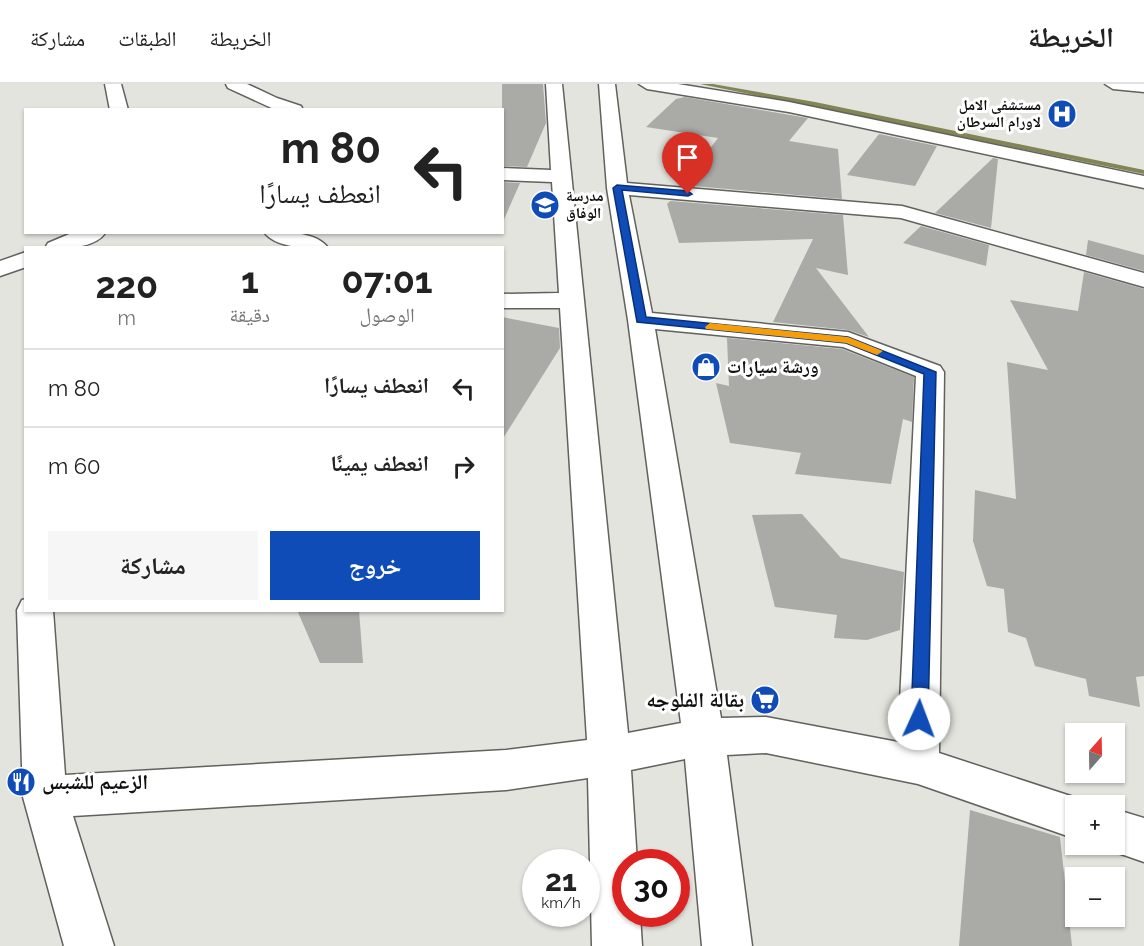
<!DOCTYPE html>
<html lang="ar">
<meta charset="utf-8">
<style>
body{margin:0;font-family:Raleway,"Noto Naskh Arabic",sans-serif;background:#f6f6f6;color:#222;direction:rtl;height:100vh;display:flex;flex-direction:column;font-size:22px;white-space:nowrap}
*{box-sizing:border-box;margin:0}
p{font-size:20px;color:#767676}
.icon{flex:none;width:33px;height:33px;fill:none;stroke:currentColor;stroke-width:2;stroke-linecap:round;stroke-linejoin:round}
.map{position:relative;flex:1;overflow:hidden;direction:ltr}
.drawer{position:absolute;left:24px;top:162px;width:480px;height:366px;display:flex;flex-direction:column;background:#fff;border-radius:0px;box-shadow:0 2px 4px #0004;direction:rtl}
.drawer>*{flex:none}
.guide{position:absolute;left:24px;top:24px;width:480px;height:126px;border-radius:0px;box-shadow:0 2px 4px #0004;direction:rtl;background:#fff;color:#222;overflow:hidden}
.needle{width:39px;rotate:20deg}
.tools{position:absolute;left:1065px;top:639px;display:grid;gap:12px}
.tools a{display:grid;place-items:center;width:60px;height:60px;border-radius:0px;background:#fff;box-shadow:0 2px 4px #0004;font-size:30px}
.speed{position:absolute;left:522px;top:765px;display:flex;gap:12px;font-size:30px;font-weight:700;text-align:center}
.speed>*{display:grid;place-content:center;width:78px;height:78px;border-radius:50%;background:#fff;box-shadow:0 2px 4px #0004;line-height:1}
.speed small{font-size:15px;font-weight:400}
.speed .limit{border:9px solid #d22;background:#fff;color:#111}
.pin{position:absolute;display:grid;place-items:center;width:51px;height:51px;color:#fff;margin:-62px -26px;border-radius:50% 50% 50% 0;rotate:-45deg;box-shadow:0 0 6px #0007}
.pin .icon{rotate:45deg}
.me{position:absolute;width:66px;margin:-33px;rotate:2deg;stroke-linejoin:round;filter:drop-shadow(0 0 4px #0008)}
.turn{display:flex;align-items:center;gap:21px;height:126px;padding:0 24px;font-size:27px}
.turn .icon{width:78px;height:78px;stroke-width:2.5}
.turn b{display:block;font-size:42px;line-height:51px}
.eta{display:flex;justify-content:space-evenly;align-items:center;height:102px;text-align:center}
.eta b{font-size:36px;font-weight:700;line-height:42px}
.button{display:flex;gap:12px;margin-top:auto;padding:12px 24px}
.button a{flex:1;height:69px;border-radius:0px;background:#0f4cb7;color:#fff;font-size:24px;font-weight:700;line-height:69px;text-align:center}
.button a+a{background:#f6f6f6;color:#222}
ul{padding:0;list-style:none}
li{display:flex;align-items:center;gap:18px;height:78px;padding:0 24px;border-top:2px solid #e0e0e0}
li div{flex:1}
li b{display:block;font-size:22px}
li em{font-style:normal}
header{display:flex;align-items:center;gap:36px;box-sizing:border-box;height:84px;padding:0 30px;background:#fff;border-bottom:2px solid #e0e0e0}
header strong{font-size:28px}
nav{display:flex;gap:33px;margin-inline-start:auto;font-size:21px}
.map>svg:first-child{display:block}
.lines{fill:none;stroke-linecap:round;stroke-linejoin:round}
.stream{fill:#828554;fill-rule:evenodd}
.building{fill:#aaaba6}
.minor-casing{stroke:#61615d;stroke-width:3}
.minor{fill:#fff;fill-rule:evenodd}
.route{fill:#0f4cb7;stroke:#0a3177;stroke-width:1.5}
.slow{fill:#f59e0b}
.labels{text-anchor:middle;stroke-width:6;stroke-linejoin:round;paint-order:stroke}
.far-poi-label{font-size:15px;font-weight:bold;fill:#11110f;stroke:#fff;text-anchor:end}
.poi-label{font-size:18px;font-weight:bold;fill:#11110f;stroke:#fff;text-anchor:start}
.near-poi-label{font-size:21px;font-weight:bold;fill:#11110f;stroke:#fff;text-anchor:end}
</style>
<header>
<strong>الخريطة</strong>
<nav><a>الخريطة</a><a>الطبقات</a><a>مشاركة</a></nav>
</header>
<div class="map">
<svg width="1144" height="862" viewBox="0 0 1144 862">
<rect width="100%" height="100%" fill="#e4e4df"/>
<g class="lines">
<path class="stream" d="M700,0h13l102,18 329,68v4z"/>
</g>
<g class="building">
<path d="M502,0h41l3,39 -19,44 -25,-1z"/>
<path d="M685,13l123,21 -19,23 49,8 4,50 -160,-14 36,-47 -72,-11 30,-28z"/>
<path d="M879,50l58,12 -22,40 -68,-11z"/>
<path d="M993,74l5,1 -7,69 -56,-15z"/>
<path d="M502,98l18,1 -18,41z"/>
<path d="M670,117l173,14 5,60 -32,-7 53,69 -21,-7 -75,-8 40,-83 -134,4 -12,-39z"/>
<path d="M921,142l68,19 -3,21 -83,-23z"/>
<path d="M1088,156l56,15v16l-58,-16z"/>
<path d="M1084,188l60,17v387l-8,1 4,30 -51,-11 -3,-17 -51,-13 -9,-28 -18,-6 -4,-43 -17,-3 -14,-45 2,-51 41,9 -9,-137 41,8 -38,-70 68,11z"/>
<path d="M502,233l57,11 1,20 -58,92z"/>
<path d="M727,254l115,11 72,28 -2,45 -9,-3 -12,65 -96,-10 6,-21 -71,-10 -14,-60 13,3z"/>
<path d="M802,430l39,44 63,14 -4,58 -33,10 -33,-2 3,-23 -62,-8 -23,-92z"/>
<path d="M297,526h62l4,53h-43z"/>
<path d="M970,726l90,27 12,109h-113z"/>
</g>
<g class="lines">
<g class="minor-casing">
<g id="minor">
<path d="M105,0h16l7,26h-18z"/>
<path d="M226,0h21l30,14 24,8 2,4h-27l-48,-22z"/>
<path d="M546,0h16l66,649 53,-10 -53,-403 -21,-132 -8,-104h16l12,99 275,23 242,67v14l-243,-69 -272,-23 23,118 196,19 92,34 4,6 -5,381 153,50 1,3h-17v33l-158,-55 -152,-31 -39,2 25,191h-50l-17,-187 -54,11 6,92h-11v52h14l2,32h-50l-4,-168 -82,12 -433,26 41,130h-50l-41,-149 -6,-187 5,-10 4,-1v11h27l12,165 441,-25 81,-10 -27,-432h-58v-14l57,-1 -7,-111 -50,-2v-12l49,2zM655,245l188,18 73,29 -18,366 -132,-25 -45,1z"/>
<path d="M639,0h39l111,18 355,74v12l-355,-76 -142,-23z"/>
<path d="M1105,0h39v8l-31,-3z"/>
<path d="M74,148h32c-12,18 -43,16 -61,16l3,-5z"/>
<path d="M264,148c18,0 53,-1 64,16 -18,0 -52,1 -64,-16z"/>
<path d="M26,168v15l-26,9v-15z"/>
<path d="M1114,725l30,9v44l-46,-16 -1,-2h17z"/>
</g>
</g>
<use href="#minor" class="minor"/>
</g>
<path class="route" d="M617,101l71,6 4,3 -4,2 -66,-6 24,127 202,20 88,35 -8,347 -3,5 -6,2 -6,-2 -2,-5 13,-345 -78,-31 -209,-21 -24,-134z"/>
<path class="slow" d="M710,239l138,14 35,14 -6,4 -31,-12 -140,-14 -1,-2z"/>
<defs>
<g id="hospital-disc" transform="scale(1.5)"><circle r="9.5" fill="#0f4cb7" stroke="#fff"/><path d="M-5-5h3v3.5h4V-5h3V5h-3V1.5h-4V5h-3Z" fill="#fff"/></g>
<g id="school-disc" transform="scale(1.5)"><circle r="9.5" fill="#0f4cb7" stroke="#fff"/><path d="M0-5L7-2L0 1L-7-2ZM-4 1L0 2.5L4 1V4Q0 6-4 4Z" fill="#fff"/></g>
<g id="shop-disc" transform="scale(1.5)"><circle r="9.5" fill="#0f4cb7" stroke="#fff"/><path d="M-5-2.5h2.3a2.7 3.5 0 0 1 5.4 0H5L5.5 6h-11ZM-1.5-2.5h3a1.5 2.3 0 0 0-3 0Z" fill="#fff"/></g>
<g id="supermarket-disc" transform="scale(1.5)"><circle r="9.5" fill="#0f4cb7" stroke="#fff"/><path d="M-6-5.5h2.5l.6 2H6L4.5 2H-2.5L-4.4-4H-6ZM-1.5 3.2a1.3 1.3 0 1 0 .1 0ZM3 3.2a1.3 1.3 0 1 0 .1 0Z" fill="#fff"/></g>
<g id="restaurant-disc" transform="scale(1.5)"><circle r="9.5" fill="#0f4cb7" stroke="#fff"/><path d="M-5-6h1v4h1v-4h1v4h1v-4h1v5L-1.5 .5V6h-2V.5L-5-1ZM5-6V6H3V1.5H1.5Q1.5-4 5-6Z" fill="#fff"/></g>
</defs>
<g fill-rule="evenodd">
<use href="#hospital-disc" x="1062" y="30"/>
<use href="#school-disc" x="545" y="121"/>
<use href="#shop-disc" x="706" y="283"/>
<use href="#supermarket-disc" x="765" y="616"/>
<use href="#restaurant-disc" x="21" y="698"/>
</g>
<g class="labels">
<g class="far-poi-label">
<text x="1041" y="26">مستشفى الامل<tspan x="1041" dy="17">لاورام السرطان</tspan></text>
<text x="566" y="117" text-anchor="start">مدرسة<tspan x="566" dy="17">الوفاق</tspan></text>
</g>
<g class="poi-label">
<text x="727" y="289">ورشة سيارات</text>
</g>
<g class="near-poi-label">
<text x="744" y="623">بقالة الفلوجه</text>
<text x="42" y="705" text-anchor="start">الزعيم للشبس</text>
</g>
</g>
</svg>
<div class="tools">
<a><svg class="needle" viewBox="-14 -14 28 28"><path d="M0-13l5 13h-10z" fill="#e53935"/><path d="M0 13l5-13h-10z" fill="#767676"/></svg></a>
<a>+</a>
<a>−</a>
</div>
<div class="speed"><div>21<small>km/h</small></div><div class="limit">30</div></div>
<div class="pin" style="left:688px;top:110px;background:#d93025"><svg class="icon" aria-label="arrive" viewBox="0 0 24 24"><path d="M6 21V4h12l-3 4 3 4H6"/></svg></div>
<svg class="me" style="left:919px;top:635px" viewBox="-20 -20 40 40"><circle r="19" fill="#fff"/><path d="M0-13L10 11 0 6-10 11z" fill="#0f4cb7"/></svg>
<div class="guide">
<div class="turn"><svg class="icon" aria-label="left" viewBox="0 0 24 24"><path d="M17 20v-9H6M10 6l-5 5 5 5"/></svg><div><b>80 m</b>انعطف يسارًا</div></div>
</div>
<section class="drawer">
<div class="eta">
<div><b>07:01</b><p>الوصول</p></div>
<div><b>1</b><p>دقيقة</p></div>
<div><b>220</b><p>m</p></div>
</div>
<ul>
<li><svg class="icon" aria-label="left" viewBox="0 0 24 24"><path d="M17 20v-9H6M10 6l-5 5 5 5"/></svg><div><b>انعطف يسارًا</b></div><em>80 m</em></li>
<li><svg class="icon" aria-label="right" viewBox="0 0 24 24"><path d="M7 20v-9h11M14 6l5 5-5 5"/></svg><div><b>انعطف يمينًا</b></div><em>60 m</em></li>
</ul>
<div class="button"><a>خروج</a><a>مشاركة</a></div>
</section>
</div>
